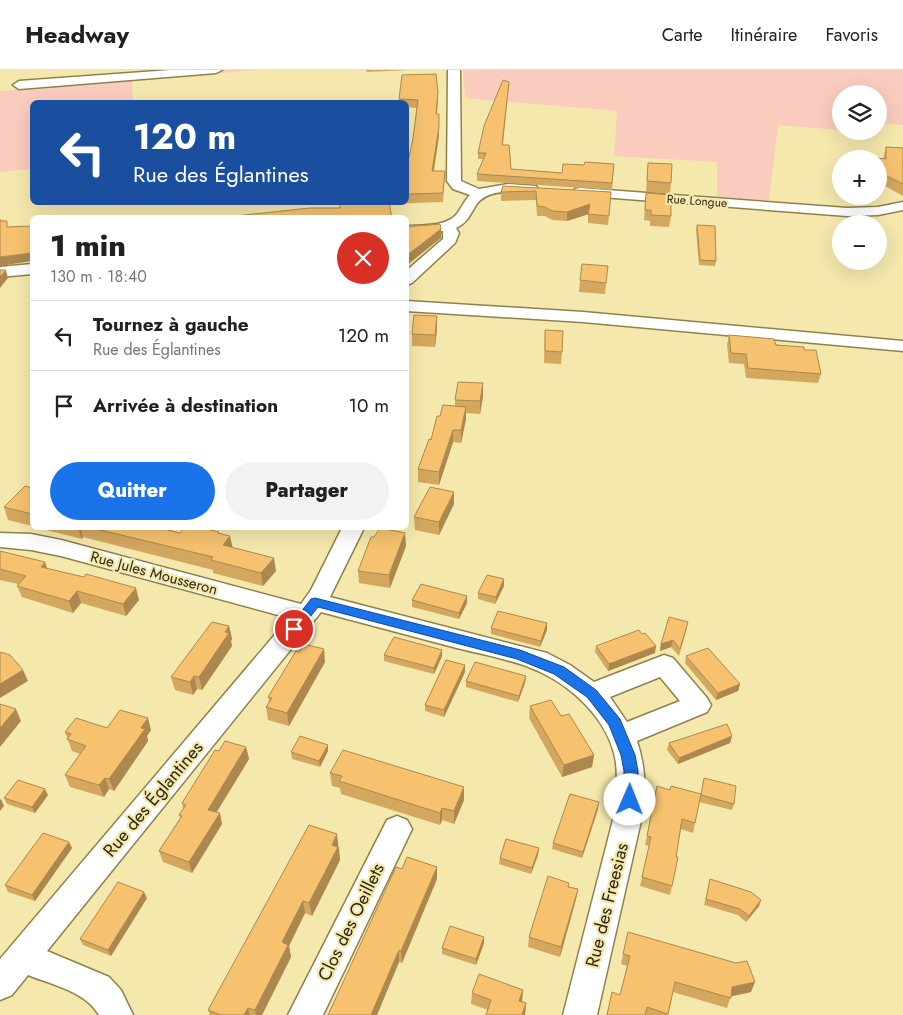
<!DOCTYPE html>
<html lang="fr">
<meta charset="utf-8">
<style>
body{margin:0;font-family:Jost,sans-serif;background:#f2f2f2;color:#202124;height:100vh;display:flex;flex-direction:column;font-size:19px;white-space:nowrap}
*{box-sizing:border-box;margin:0}
p{font-size:16px;color:#757577}
.icon{flex:none;width:28px;height:28px;fill:none;stroke:currentColor;stroke-width:2;stroke-linecap:round;stroke-linejoin:round}
.map{position:relative;flex:1;overflow:hidden}
.drawer{position:absolute;left:30px;top:145px;width:379px;height:315px;display:flex;flex-direction:column;background:#fff;border-radius:8px;box-shadow:0 5px 20px #0002}
.drawer>*{flex:none}
.top-card{position:absolute;left:30px;top:30px;width:379px;height:105px;border-radius:8px;box-shadow:0 5px 20px #0002;background:#1a4fa0;color:#fff;overflow:hidden}
.buttons{position:absolute;left:832px;top:15px;display:grid;gap:10px}
.buttons a{display:grid;place-items:center;width:55px;height:55px;border-radius:50%;background:#fff;box-shadow:0 5px 20px #0002;font-size:25px}
.pin{position:absolute;display:grid;place-items:center;width:42px;height:42px;color:#fff;margin:-21px;border:2px solid #fff;border-radius:50%;box-shadow:0 1px 5px #0007}
.me{position:absolute;width:55px;margin:-28px;rotate:1deg;stroke-linejoin:round;filter:drop-shadow(0 0 4px #0008)}
.turn{display:flex;align-items:center;gap:18px;height:105px;padding:0 20px;font-size:22px}
.turn .icon{width:65px;height:65px;stroke-width:2.5}
.turn b{display:block;font-size:35px;line-height:42px}
.round{display:grid;place-items:center;flex:none;width:52px;height:52px;border-radius:26px;background:#f2f2f2}
.summary{display:flex;align-items:center;justify-content:space-between;height:85px;padding:0 20px}
h1{font-size:30px;font-weight:800;line-height:38px}
.button{display:flex;gap:10px;margin-top:auto;padding:10px 20px}
.button a{flex:1;height:58px;border-radius:30px;background:#1a73e8;color:#fff;font-size:20px;font-weight:800;line-height:58px;text-align:center}
.button a+a{background:#f2f2f2;color:#202124}
ul{padding:0;list-style:none}
li{display:flex;align-items:center;gap:15px;height:70px;padding:0 20px;border-top:1px solid #e0e0e0}
li div{flex:1}
li b{display:block;font-size:19px}
li em{font-style:normal}
header{display:flex;align-items:center;gap:30px;box-sizing:border-box;height:70px;padding:0 25px;background:#fff;border-bottom:1px solid #e0e0e0}
header strong{font-size:24px}
nav{display:flex;gap:28px;margin-inline-start:auto;font-size:18px}
.map>svg:first-child{display:block}
.green{fill:#f9ccbe}
.lines{fill:none;stroke-linecap:round;stroke-linejoin:round}
.minor-casing{stroke:#8e824b;stroke-width:3}
.minor{fill:#fff;fill-rule:evenodd}
.wall{fill:#d4a75f}
.shaded-wall{fill:#ac884e}
.building{fill:#f6c26f;stroke:#ac884e}
.route{fill:#1a73e8;stroke:#114b97}
.labels{text-anchor:middle;stroke-width:4.5;stroke-linejoin:round;paint-order:stroke}
.far-street-label{font-size:12px;fill:#2d2811;stroke:#f4e8ad}
.street-label{font-size:15px;fill:#2d2811;stroke:#f4e8ad}
.near-street-label{font-size:18px;fill:#2d2811;stroke:#f4e8ad}
</style>
<header>
<strong>Headway</strong>
<nav><a>Carte</a><a>Itinéraire</a><a>Favoris</a></nav>
</header>
<div class="map">
<svg width="903" height="945" viewBox="0 0 903 945">
<rect width="100%" height="100%" fill="#f4e8ad"/>
<g class="green">
<path d="M227,0h30l-125,11 1,21h-101v67l-32,3v-81l16,-1 1,-3 32,2 4,-4z"/>
<path d="M463,0h440v55l-24,-2v-29h-38v36l-63,-5 -9,75 -52,-3v-35l-103,-6 3,-45 -152,-13z"/>
</g>
<g class="lines">
<g class="minor-casing">
<g id="minor">
<path d="M171,0h51l-6,3 -197,16 -6,-4 6,-4z"/>
<path d="M448,0h12l1,111 18,8 29,-5 28,2 2,3 -2,3 -5,1c-18,-1 -43,-5 -55,12 -6,10 -9,18 -20,23l3,5 -4,10 -43,40 -6,2v-14l37,-32v-8l-37,5v-10c16,-1 38,1 50,-11 5,-6 8,-14 14,-20l-17,-6 -6,-8z"/>
<path d="M580,118l267,20 31,-1 25,-5v8l-25,5 -31,1 -272,-21 -2,-3 2,-3z"/>
<path d="M32,194v10l-32,3v-10z"/>
<path d="M406,231l177,11 320,29v10l-320,-29 -177,-11z"/>
<path d="M342,458h22l-34,69 217,56 23,12 24,17 70,-27 9,3 34,40 4,7 -4,7 -70,29c8,25 9,46 6,71l-46,203h-34l52,-203c1,-17 3,-32 1,-49 -6,-43 -46,-80 -85,-95 -25,-10 -52,-14 -78,-21 -44,-12 -88,-23 -132,-35l-274,339 62,26 12,13 12,25h-34c-14,-24 -47,-30 -71,-40l-16,20 -12,5v-41l289,-341 -228,-62 -30,-6 -31,-3v-14l31,1 30,6 240,64 10,-14zM660,607l20,24 -53,21 -17,-25z"/>
<path d="M397,746l10,4 5,9 -89,186h-35l99,-195z"/>
</g>
</g>
<use href="#minor" class="minor"/>
</g>
<g class="wall">
<path d="M366,0h44l-43,2z"/>
<path d="M509,12l-6,63 8,24 51,4 22,-8 30,-1 -2,26 -135,-9v-7l6,-15h-5v-6z"/>
<path d="M438,22l-1,22 2,22 -5,35h11l-2,31 -54,2 -49,4v-6h66v-31l7,-33 4,-30 -11,-1v-5h-6l-1,-3z"/>
<path d="M886,77l17,1v48l-16,-9 -8,-1v-27h-13v-2l17,2z"/>
<path d="M648,93l23,20 -1,11 -24,-2z"/>
<path d="M503,116l108,6 -3,33 -20,-2v-9l-21,7 -15,-1 -7,-4h-8l-1,-16 -35,1v-9z"/>
<path d="M646,123l25,23 -2,11 -19,-1v-5l-6,-1z"/>
<path d="M697,155l19,36 -1,5 -16,-1 -3,-35z"/>
<path d="M580,210l26,3 -1,11 -26,-2z"/>
<path d="M437,246v12l-2,19 -23,-1v-12z"/>
<path d="M545,260l17,22 -1,12 -17,-1z"/>
<path d="M729,265l75,15 17,24 -3,9 -72,-5 -2,-14 -15,-1 -2,-18z"/>
<path d="M483,326l-3,18 -14,-1v6l-5,24 -8,-1 -14,43 -21,-3v-13l22,-53 15,-10v-6z"/>
<path d="M32,418v38l-24,-6 -4,-13z"/>
<path d="M454,434l-15,31 -24,-5 -1,-13z"/>
<path d="M38,458h122l20,5 39,1 13,14 44,23 -13,15 -50,-13v-3l-130,-33 -1,2z"/>
<path d="M406,476l-16,42 -31,-5 -1,-12z"/>
<path d="M0,481l47,18 92,31 -13,16 -45,-13 -8,10 -51,-16 -5,-11 1,-2 -18,-4z"/>
<path d="M504,509v7l-9,18 -17,-5v-6z"/>
<path d="M412,530l55,3 -8,16 -47,-12z"/>
<path d="M547,553v7l-7,17 -49,-13v-6z"/>
<path d="M229,556l3,13 -1,2 1,5 -30,44 -5,-1 -4,6 -18,-5 -4,-13z"/>
<path d="M687,558l-8,28 -8,-9 -11,4 1,-7z"/>
<path d="M596,576l59,7 -47,18 -13,-19z"/>
<path d="M299,582l26,10 -36,64 -21,-6 -2,-13 3,-5 -1,-5z"/>
<path d="M384,585l58,1 -8,18 -50,-13z"/>
<path d="M686,586l54,28 -2,7 -22,9 -31,-37z"/>
<path d="M465,602l-21,45 -19,-6v-6z"/>
<path d="M526,606l-1,7 -7,19 -52,-15v-6z"/>
<path d="M530,636l31,10 33,39 -2,12 -30,10 -33,-59z"/>
<path d="M107,658l44,2 -4,6 1,5 -34,50 -5,-2 -5,8 -34,-10 -5,-12 15,-21 -8,-3 -7,-19z"/>
<path d="M732,666l-2,7 -52,21 -11,-14 2,-7z"/>
<path d="M328,675v6l-8,16 -28,-8 -1,-7z"/>
<path d="M246,677l3,12 -32,53 5,12 -30,49 -29,-11 -4,-11 21,-33 -1,-3 4,-6 -1,-6 37,-52z"/>
<path d="M330,703l134,14v13l-10,24 -12,-4 -2,5 -99,-31 -1,-6 -8,-2z"/>
<path d="M704,708l30,26 -2,6 -33,-8 -6,31 -12,-4 -5,28 -4,29 -2,9 -30,-9 9,-40 -4,-1 12,-59 13,4 31,4z"/>
<path d="M48,725l-13,18 -28,-9 -3,-6z"/>
<path d="M598,739l-16,49 -30,-9 1,-6z"/>
<path d="M69,772l3,6 -37,53 -27,-9 -3,-7z"/>
<path d="M339,777l1,13 -28,56 -7,-3 -16,33 2,11 -29,58h-52l-2,-5z"/>
<path d="M539,778l-1,7 -7,19 -32,-10 1,-6z"/>
<path d="M437,797v12l-35,84 -3,-1 -22,53h-49l74,-146z"/>
<path d="M710,809l49,27 -13,16 -8,-7 -34,-10z"/>
<path d="M569,813v4l9,2 -2,10 -16,58 -32,-10 1,-10z"/>
<path d="M147,828l-36,58 -28,-11 -3,-6z"/>
<path d="M628,862l123,60 -20,4 -4,12 -54,-16 -5,23h-61l13,-20 7,-29 -6,-2z"/>
<path d="M484,867v6l-8,22 -34,-11v-6z"/>
<path d="M523,920l-1,11 4,2 -1,12h-39l2,-5 -17,-6 1,-11z"/>
</g>
<g class="shaded-wall">
<path d="M438,22v8l-2,22v-8z"/>
<path d="M439,44v22l-7,44v-9z"/>
<path d="M590,134l-1,10 -22,7v-9z"/>
<path d="M441,159v9l-35,28v-10z"/>
<path d="M32,183v8l-32,5v-9z"/>
<path d="M6,200l2,8 -8,10v-11z"/>
<path d="M437,246v12l-2,19v-12z"/>
<path d="M483,313v13l-3,18v-13z"/>
<path d="M466,337v12l-5,24v-13z"/>
<path d="M453,360v12l-14,43v-13z"/>
<path d="M454,422v12l-15,31v-13z"/>
<path d="M78,458h2l3,9 -1,2z"/>
<path d="M405,463l1,13 -16,42 -1,-13z"/>
<path d="M230,466l3,13 -10,-4z"/>
<path d="M274,488l2,13 -13,15 -2,-13z"/>
<path d="M45,492l4,12 -8,-7z"/>
<path d="M504,509v7l-9,18 1,-7z"/>
<path d="M136,518l3,12 -13,16 -3,-12z"/>
<path d="M77,521l4,12 -8,10 -4,-12z"/>
<path d="M467,526v7l-8,16v-6z"/>
<path d="M547,553v7l-7,17 1,-6z"/>
<path d="M229,556l3,13 -1,2 1,5 -30,44 -3,-13z"/>
<path d="M673,570l-2,7 -11,4 1,-7z"/>
<path d="M656,576l-1,7 -47,18 1,-7z"/>
<path d="M324,579l1,13 -36,64 -2,-13z"/>
<path d="M442,580v6l-8,18v-6z"/>
<path d="M465,595v7l-21,45v-7z"/>
<path d="M23,600l5,11 -28,17v-14z"/>
<path d="M194,606l3,13 -4,6 -3,-13z"/>
<path d="M526,606l-1,7 -7,19 1,-6z"/>
<path d="M740,614l-2,7 -22,9 2,-7z"/>
<path d="M16,639l5,12 -21,26v-19z"/>
<path d="M148,648l3,12 -4,6 1,5 -34,50 -5,-12 32,-51z"/>
<path d="M732,666l-2,7 -52,21 1,-6z"/>
<path d="M328,675v6l-8,16 -1,-6z"/>
<path d="M246,677l3,12 -38,62 -3,-11z"/>
<path d="M594,685l-2,12 -30,10 2,-12z"/>
<path d="M105,708l4,11 -5,8 -5,-12z"/>
<path d="M464,717v13l-10,24v-13z"/>
<path d="M45,719l3,6 -13,18 -3,-6z"/>
<path d="M1,729l3,7 -4,5v-11z"/>
<path d="M599,732l-1,7 -16,49 1,-6z"/>
<path d="M442,738v12l-2,5v-12z"/>
<path d="M220,743l2,11 -30,49 -3,-11z"/>
<path d="M337,764l3,26 -28,56 -3,-13 23,-58z"/>
<path d="M69,772l3,6 -37,53 -3,-6z"/>
<path d="M539,778l-1,7 -7,19 1,-6z"/>
<path d="M437,797v12l-35,84 -1,-12z"/>
<path d="M578,819l-2,10 -16,58 1,-10z"/>
<path d="M144,822l3,6 -36,58 -3,-6z"/>
<path d="M761,830l-2,6 -13,16 3,-6z"/>
<path d="M303,831l2,12 -16,33 2,11 -29,58h-6l-1,-5 27,-68z"/>
<path d="M484,867v6l-8,22v-6z"/>
<path d="M399,880v12l-22,53h-6z"/>
<path d="M755,912l-4,10 -23,5 4,-10z"/>
<path d="M523,920l-1,11h-3z"/>
<path d="M526,933l-1,12h-3z"/>
<path d="M248,938l2,7h-6z"/>
</g>
<g class="building">
<path d="M436,4l2,18 -2,22h3v13l-7,44h13l-2,22 -37,1v-23l7,-33 5,-38 -19,-1 3,-24z"/>
<path d="M503,10l6,2 -7,63h7l2,24 51,4 1,-9 21,1 1,-3 29,2 -2,19 -135,-9 9,-21h-8l6,-27z"/>
<path d="M886,77l17,1v36l-14,-7 -10,-1v-17h-13v-2l20,2z"/>
<path d="M648,93l24,1 -1,19 -24,-2z"/>
<path d="M503,116l108,6 -2,24 -21,-2 2,-10 -23,8 -15,-1 -7,-4 -8,-1 -1,-15 -35,1z"/>
<path d="M646,123l25,2v21l-20,-1v-5h-6z"/>
<path d="M340,132h49l3,16h-166v-1l84,-9h30z"/>
<path d="M0,150h1v1h6v6l25,-1v27l-32,4z"/>
<path d="M440,154l1,5 -35,27v-29z"/>
<path d="M697,155l18,1 1,35 -16,-1z"/>
<path d="M582,194l26,2 -2,17 -26,-3z"/>
<path d="M0,200h6l-6,7z"/>
<path d="M414,245l23,1 -2,19 -23,-1z"/>
<path d="M545,260l18,1 -1,21 -17,-1z"/>
<path d="M729,265l45,4 2,6 28,2v3h12l5,24 -73,-6 -2,-14 -15,-1z"/>
<path d="M458,312l25,1 -3,18 -25,-1z"/>
<path d="M443,335l23,2 -5,23h-8l-14,42 -21,-3 11,-30 2,1 6,-24h3z"/>
<path d="M25,416l7,2v26l-28,-7z"/>
<path d="M430,417l24,5 -15,30 -25,-5z"/>
<path d="M92,458h68l20,5 4,-5h18l17,4 -1,1 12,3 -7,9 51,13 -13,15 -50,-13 2,-3z"/>
<path d="M380,458l25,5 -16,42 -31,-4 13,-34h3z"/>
<path d="M0,481l45,11 -4,5 43,10 2,-3 50,14 -13,16 -46,-13 -8,10 -52,-15 9,-10 -26,-7z"/>
<path d="M487,505l17,4 -8,18 -18,-4z"/>
<path d="M421,514l46,12 -8,17 -47,-13z"/>
<path d="M498,541l49,12 -6,18 -50,-13z"/>
<path d="M669,547l19,5 -8,27 -7,-9 -12,4z"/>
<path d="M212,552l17,4 -4,6 4,1 -30,44 -5,-1 -4,6 -19,-5z"/>
<path d="M639,560l3,4 3,-1 11,13 -47,18 -13,-18z"/>
<path d="M394,567l48,13 -8,18 -50,-13z"/>
<path d="M304,574l20,5 -37,64 -21,-6 6,-9 -4,-1 28,-46 3,1z"/>
<path d="M708,578l32,36 -22,9 -32,-37z"/>
<path d="M0,582l10,3 13,15 -23,14z"/>
<path d="M446,590l19,5 -21,45 -19,-5z"/>
<path d="M475,592l51,14 -7,20 -53,-15z"/>
<path d="M551,630l10,16 8,-2 25,41 -30,10 -34,-59z"/>
<path d="M0,634l16,5 -16,19z"/>
<path d="M120,640l28,8 -7,10 4,1 -36,50 -4,-1 -6,7 -34,-10 21,-29 -19,-7 4,-5 -6,-2 11,-14 31,10z"/>
<path d="M727,654l5,12 -53,22 -10,-15z"/>
<path d="M300,666l28,9 -9,16 -28,-9z"/>
<path d="M225,671l21,6 -38,63 12,3 -31,49 -30,-11 23,-35 -3,-1 7,-10 -4,-2 33,-53 4,1z"/>
<path d="M343,680l121,37 -10,24 -12,-3 -2,5 -101,-32 3,-5 -12,-3z"/>
<path d="M704,708l32,8 -2,18 -33,-9z"/>
<path d="M18,710l27,9 -13,18 -28,-9z"/>
<path d="M657,716l13,4 1,-4 30,8 -6,29 -13,-4 -6,38h2l-6,29 -30,-9 9,-40 -4,-1z"/>
<path d="M570,724l29,8 -16,50 -30,-9z"/>
<path d="M309,755l28,9 -5,11 6,2 -29,56 -6,-2 -21,41 6,3 -33,65 -7,-2 -4,7h-23l-13,-5z"/>
<path d="M43,763l26,9 -37,53 -27,-10z"/>
<path d="M506,769l33,9 -7,20 -32,-10z"/>
<path d="M407,787l30,10 -36,84 -2,-1 -28,65h-43l68,-148 6,2z"/>
<path d="M548,806l21,7 -1,4 10,2 -17,58 -32,-10z"/>
<path d="M710,809l41,13 10,8 -12,16 -9,-7 -34,-10z"/>
<path d="M118,812l26,10 -36,58 -28,-11z"/>
<path d="M450,856l34,11 -8,22 -34,-11z"/>
<path d="M628,862l108,31 11,-2 8,21 -23,5 -1,11 -56,-16 -7,32 -21,-7 -2,8h-38l5,-23 8,3 10,-39 -7,-2z"/>
<path d="M479,904l44,16 -4,11 7,2 -4,12h-36l5,-15 -19,-7z"/>
</g>
<path class="route" d="M315,528l205,52 44,17 32,23 24,29 15,36 3,16v29l-2,5 -6,2 -5,-2 -2,-5 1,-29 -3,-16 -12,-30 -22,-28 -33,-23 -37,-15 -199,-52 -20,25h-8l-2,-3 2,-3 21,-27z"/>
<g class="labels">
<g class="far-street-label">
<text transform="translate(697 131) rotate(4)" y="4">Rue Longue</text>
</g>
<g class="street-label">
<text transform="translate(154 503) rotate(15)" y="5">Rue Jules Mousseron</text>
</g>
<g class="near-street-label">
<text transform="translate(153 729) rotate(-50)" y="6">Rue des Églantines</text>
<text transform="translate(607 835) rotate(-76)" y="6">Rue des Freesias</text>
<text transform="translate(351 852) rotate(-64)" y="6">Clos des Oeillets</text>
</g>
</g>
</svg>
<div class="buttons">
<a><svg class="icon" aria-label="layers" viewBox="0 0 24 24"><path d="M12 4l9 5-9 5-9-5zM3 14l9 5 9-5"/></svg></a>
<a>+</a>
<a>−</a>
</div>
<div class="pin" style="left:294px;top:559px;background:#d93025"><svg class="icon" aria-label="arrive" viewBox="0 0 24 24"><path d="M6 21V4h12l-3 4 3 4H6"/></svg></div>
<svg class="me" style="left:630px;top:730px" viewBox="-20 -20 40 40"><circle r="19" fill="#fff"/><path d="M0-13L10 11 0 6-10 11z" fill="#1a73e8"/></svg>
<div class="top-card">
<div class="turn"><svg class="icon" aria-label="left" viewBox="0 0 24 24"><path d="M17 20v-9H6M10 6l-5 5 5 5"/></svg><div><b>120 m</b>Rue des Églantines</div></div>
</div>
<section class="drawer">
<div class="summary"><div><h1>1 min</h1><p>130 m · 18:40</p></div><a class="round" style="background:#d93025;color:#fff"><svg class="icon" aria-label="close" viewBox="0 0 24 24"><path d="M6 6l12 12M18 6L6 18"/></svg></a></div>
<ul>
<li><svg class="icon" aria-label="left" viewBox="0 0 24 24"><path d="M17 20v-9H6M10 6l-5 5 5 5"/></svg><div><b>Tournez à gauche</b><p>Rue des Églantines</p></div><em>120 m</em></li>
<li><svg class="icon" aria-label="arrive" viewBox="0 0 24 24"><path d="M6 21V4h12l-3 4 3 4H6"/></svg><div><b>Arrivée à destination</b></div><em>10 m</em></li>
</ul>
<div class="button"><a>Quitter</a><a>Partager</a></div>
</section>
</div>
